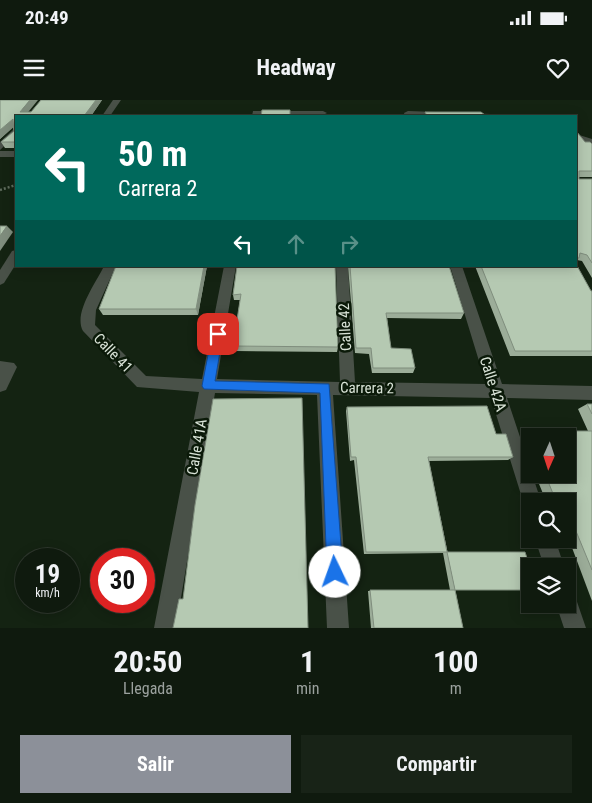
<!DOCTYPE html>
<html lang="es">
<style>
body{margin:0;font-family:"Roboto Condensed",sans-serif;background:#182317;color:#f1f3f6;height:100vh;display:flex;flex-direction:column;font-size:19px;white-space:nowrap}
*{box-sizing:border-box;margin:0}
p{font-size:16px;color:#9ba19e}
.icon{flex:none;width:28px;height:28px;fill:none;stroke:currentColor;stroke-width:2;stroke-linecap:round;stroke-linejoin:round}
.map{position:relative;height:528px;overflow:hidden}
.panel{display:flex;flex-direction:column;background:#0f1a0e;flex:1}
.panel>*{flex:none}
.hud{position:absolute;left:15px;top:15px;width:562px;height:152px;border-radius:0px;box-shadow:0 2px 12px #0003,0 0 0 1px #2f382e;background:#00695c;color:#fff;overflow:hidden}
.needle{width:32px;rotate:183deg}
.buttons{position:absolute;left:521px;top:328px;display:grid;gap:10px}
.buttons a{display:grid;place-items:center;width:55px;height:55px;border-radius:0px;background:#0f1a0e;box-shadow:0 2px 12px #0003,0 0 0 1px #2f382e;font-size:25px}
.speed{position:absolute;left:15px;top:448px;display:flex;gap:10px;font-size:25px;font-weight:700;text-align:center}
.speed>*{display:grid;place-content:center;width:65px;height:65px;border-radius:50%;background:#0f1a0e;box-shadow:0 2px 12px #0003,0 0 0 1px #2f382e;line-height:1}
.speed small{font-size:12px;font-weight:400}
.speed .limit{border:8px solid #d22;background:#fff;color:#111}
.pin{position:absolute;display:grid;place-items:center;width:42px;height:42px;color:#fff;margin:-21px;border-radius:10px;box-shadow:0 2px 8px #0006}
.me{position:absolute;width:55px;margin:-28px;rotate:357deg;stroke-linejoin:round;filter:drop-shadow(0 0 4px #0008)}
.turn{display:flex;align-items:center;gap:18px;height:105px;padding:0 20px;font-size:22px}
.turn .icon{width:65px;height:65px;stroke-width:2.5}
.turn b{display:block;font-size:35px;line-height:42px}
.lanes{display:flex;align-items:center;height:48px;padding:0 20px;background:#0003;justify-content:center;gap:25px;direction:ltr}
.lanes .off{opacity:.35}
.eta{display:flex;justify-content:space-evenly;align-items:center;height:85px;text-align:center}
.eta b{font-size:30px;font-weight:700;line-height:35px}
.primary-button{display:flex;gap:10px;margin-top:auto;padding:10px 20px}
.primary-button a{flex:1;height:58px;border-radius:0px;background:#8c9099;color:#fff;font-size:20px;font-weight:700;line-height:58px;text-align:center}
.primary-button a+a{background:#182317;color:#f1f3f6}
.status{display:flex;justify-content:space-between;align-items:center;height:35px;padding:0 25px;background:#0f1a0e;direction:ltr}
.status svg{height:14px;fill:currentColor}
header{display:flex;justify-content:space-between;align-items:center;height:65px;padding:0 20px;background:#0f1a0e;font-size:22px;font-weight:700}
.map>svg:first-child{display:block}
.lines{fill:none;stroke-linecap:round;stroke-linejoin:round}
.path-far1{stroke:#5f6c5d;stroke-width:2;stroke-dasharray:1 1;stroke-linecap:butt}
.path{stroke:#5f6c5d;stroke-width:2.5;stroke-dasharray:2 2;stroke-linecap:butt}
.street{fill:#495148;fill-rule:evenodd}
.wall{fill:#9cad99}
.shaded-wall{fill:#7f8d7d}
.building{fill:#b5c9b2;stroke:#7f8d7d}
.route{fill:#1a73e8;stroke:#114b97}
.labels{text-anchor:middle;stroke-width:5;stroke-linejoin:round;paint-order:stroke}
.street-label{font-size:15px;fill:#d9e3d7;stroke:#0b1a09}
</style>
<div class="status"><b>20:49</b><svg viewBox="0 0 49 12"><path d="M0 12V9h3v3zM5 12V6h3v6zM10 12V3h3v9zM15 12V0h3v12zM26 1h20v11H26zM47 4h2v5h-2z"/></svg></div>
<header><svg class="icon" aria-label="menu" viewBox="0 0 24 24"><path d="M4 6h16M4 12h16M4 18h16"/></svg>Headway<svg class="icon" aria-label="heart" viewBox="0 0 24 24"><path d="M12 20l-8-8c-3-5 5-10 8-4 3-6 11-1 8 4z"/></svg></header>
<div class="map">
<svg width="592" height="528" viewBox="0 0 592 528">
<rect width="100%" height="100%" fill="#142312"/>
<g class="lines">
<path class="path-far1" d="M12,86l4,-1"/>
<path class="path" d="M0,90l16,-5"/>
<g class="street">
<path d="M113,0h8l-11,16h-8z"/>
<path d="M256,11h67l4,2 -4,2 -71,1 1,-5z"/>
<path d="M408,11l83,3 4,2h-90l-1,-3z"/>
<path d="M16,27v8l-16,15v-8z"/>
<path d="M576,34l16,5v6l-16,-5z"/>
<rect x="0" y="51" width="16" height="6"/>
<path d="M16,150v14l-12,19 -4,2v-15l12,-19z"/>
<path d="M104,166h12l-20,44 -1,15 51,51 56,3 22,-113h12l-19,113 123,3 -4,-116h12l7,116 131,2 -36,-118h12l40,118 90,2v14l-85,-2 23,69v7h2l9,27h-11v9l-5,-2 -2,-7 -32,-103 -158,-3 16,233h-22l-10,-233 -102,-2 -39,235h-22l45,-236 -62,-5 -54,-56c-10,-18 13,-48 21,-65z"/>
<path d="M0,261l14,2 3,4 -11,23 -6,2z"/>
<path d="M535,439h20l9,27h-20z"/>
<path d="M568,493l7,3 11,32h-22l-8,-24h12z"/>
</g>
</g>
<g class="wall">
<path d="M0,0l28,12 74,-12 -11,16h-75v32h-11l-4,-6 13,-11 -1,-4 -13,12z"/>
<path d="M576,32l9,10 7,2v33h-13v2h13v99l-10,-17 -5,-1 -1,2z"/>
<path d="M116,166h91l-9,49h-95l-4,-6z"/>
<path d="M237,166l101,81 -1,5 -102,-1 -2,-5 7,-46h-6l-1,-5z"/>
<path d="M348,166h101l15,47 -3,6 -74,-1 4,30 24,20 -2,5h-41l-3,-19 -14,-1z"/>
<path d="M475,166h101l15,25h1v65h-82z"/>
<path d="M587,304h5v197l-24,-64v-36h-22l-11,-27h33v-38h-38v23l-8,-23 7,-5h59l-10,-22z"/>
<path d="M347,307l149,27 17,23 -5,3 -79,1 34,167h-92l-3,-37 82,-1 -7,-37 -79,1 -10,-94 -4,1 -4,-50z"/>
</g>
<g class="shaded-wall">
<path d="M30,0h8l-13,16 -5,-4z"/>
<path d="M96,0h6l-11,16h-7z"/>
<path d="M13,19l3,6 -16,14v-9z"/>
<path d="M7,126l6,6 -13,19v-15z"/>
<path d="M204,166h3l-9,49 -2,-6z"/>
</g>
<g class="building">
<path d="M0,0h30l-10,12h11l10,-12h55l-12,16h-68v26h-15l13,-11 -1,-12 -13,11z"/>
<path d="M262,10h28v6h-29z"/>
<path d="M425,12h56l4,3 1,1h-59z"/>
<path d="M576,32h1l8,10h5l2,2v27h-13v8h13v84l-5,-8 -7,-2 -1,5h-3z"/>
<path d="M0,126h7l-7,10z"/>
<path d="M576,164l15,27h1v60h-77l-34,-85h95z"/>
<path d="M116,166h88l-8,43h-97z"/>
<path d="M237,166h98l3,81 -105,-1 8,-52 -8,1z"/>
<path d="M350,166h99l15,47h-78l5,35 20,1 4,19h-42l-2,-20h-15z"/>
<path d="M302,298l6,230h-135l6,-29h4l12,-94 18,-106z"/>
<path d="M587,304h5v10z"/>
<path d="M487,306l9,28h10l7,23h-85l19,95h-81l-10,-95h-5l-4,-50z"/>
<path d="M529,331h63v139l-21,-51h-3v-18h-12l-11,-27h23v-38h-37z"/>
<path d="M447,452h78l5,15v23h-75z"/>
<path d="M370,490h85l8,38h-89z"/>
</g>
<path class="route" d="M218,230l5,4 -8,47 114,3 14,188 -2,6 -6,2 -5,-2 -3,-6 -7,-179 -116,-4 -2,-3 10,-52z"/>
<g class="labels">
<g class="street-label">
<text transform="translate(345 227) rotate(-93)" y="5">Calle 42</text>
<text transform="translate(113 253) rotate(46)" y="5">Calle 41</text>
<text transform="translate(493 284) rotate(72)" y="5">Calle 42A</text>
<text transform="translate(367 288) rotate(1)" y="5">Carrera 2</text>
<text transform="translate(197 347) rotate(-80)" y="5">Calle 41A</text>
</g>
</g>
</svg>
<div class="buttons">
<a><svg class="needle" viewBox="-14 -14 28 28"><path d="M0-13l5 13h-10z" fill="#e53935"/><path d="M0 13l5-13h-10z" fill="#9ba19e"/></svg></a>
<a><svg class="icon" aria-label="search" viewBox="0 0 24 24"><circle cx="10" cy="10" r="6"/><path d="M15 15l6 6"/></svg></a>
<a><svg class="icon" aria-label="layers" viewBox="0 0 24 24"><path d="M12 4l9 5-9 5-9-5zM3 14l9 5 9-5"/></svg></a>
</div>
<div class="speed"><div>19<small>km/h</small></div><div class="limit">30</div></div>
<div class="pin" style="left:218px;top:234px;background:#d93025"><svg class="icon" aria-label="arrive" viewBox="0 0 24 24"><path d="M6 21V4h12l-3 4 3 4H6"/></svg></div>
<svg class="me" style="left:335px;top:472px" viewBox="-20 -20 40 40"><circle r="19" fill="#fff"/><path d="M0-13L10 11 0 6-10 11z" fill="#1a73e8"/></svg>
<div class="hud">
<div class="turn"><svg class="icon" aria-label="left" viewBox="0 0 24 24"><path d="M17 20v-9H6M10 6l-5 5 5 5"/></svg><div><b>50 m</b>Carrera 2</div></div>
<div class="lanes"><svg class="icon" aria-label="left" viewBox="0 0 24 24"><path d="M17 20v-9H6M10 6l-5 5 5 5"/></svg><svg class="icon off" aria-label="ahead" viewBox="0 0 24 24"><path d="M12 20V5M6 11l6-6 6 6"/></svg><svg class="icon off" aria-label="right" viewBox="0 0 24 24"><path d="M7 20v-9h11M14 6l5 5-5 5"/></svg></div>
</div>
</div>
<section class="panel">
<div class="eta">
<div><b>20:50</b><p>Llegada</p></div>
<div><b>1</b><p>min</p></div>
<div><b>100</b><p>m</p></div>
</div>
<div class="primary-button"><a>Salir</a><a>Compartir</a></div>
</section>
